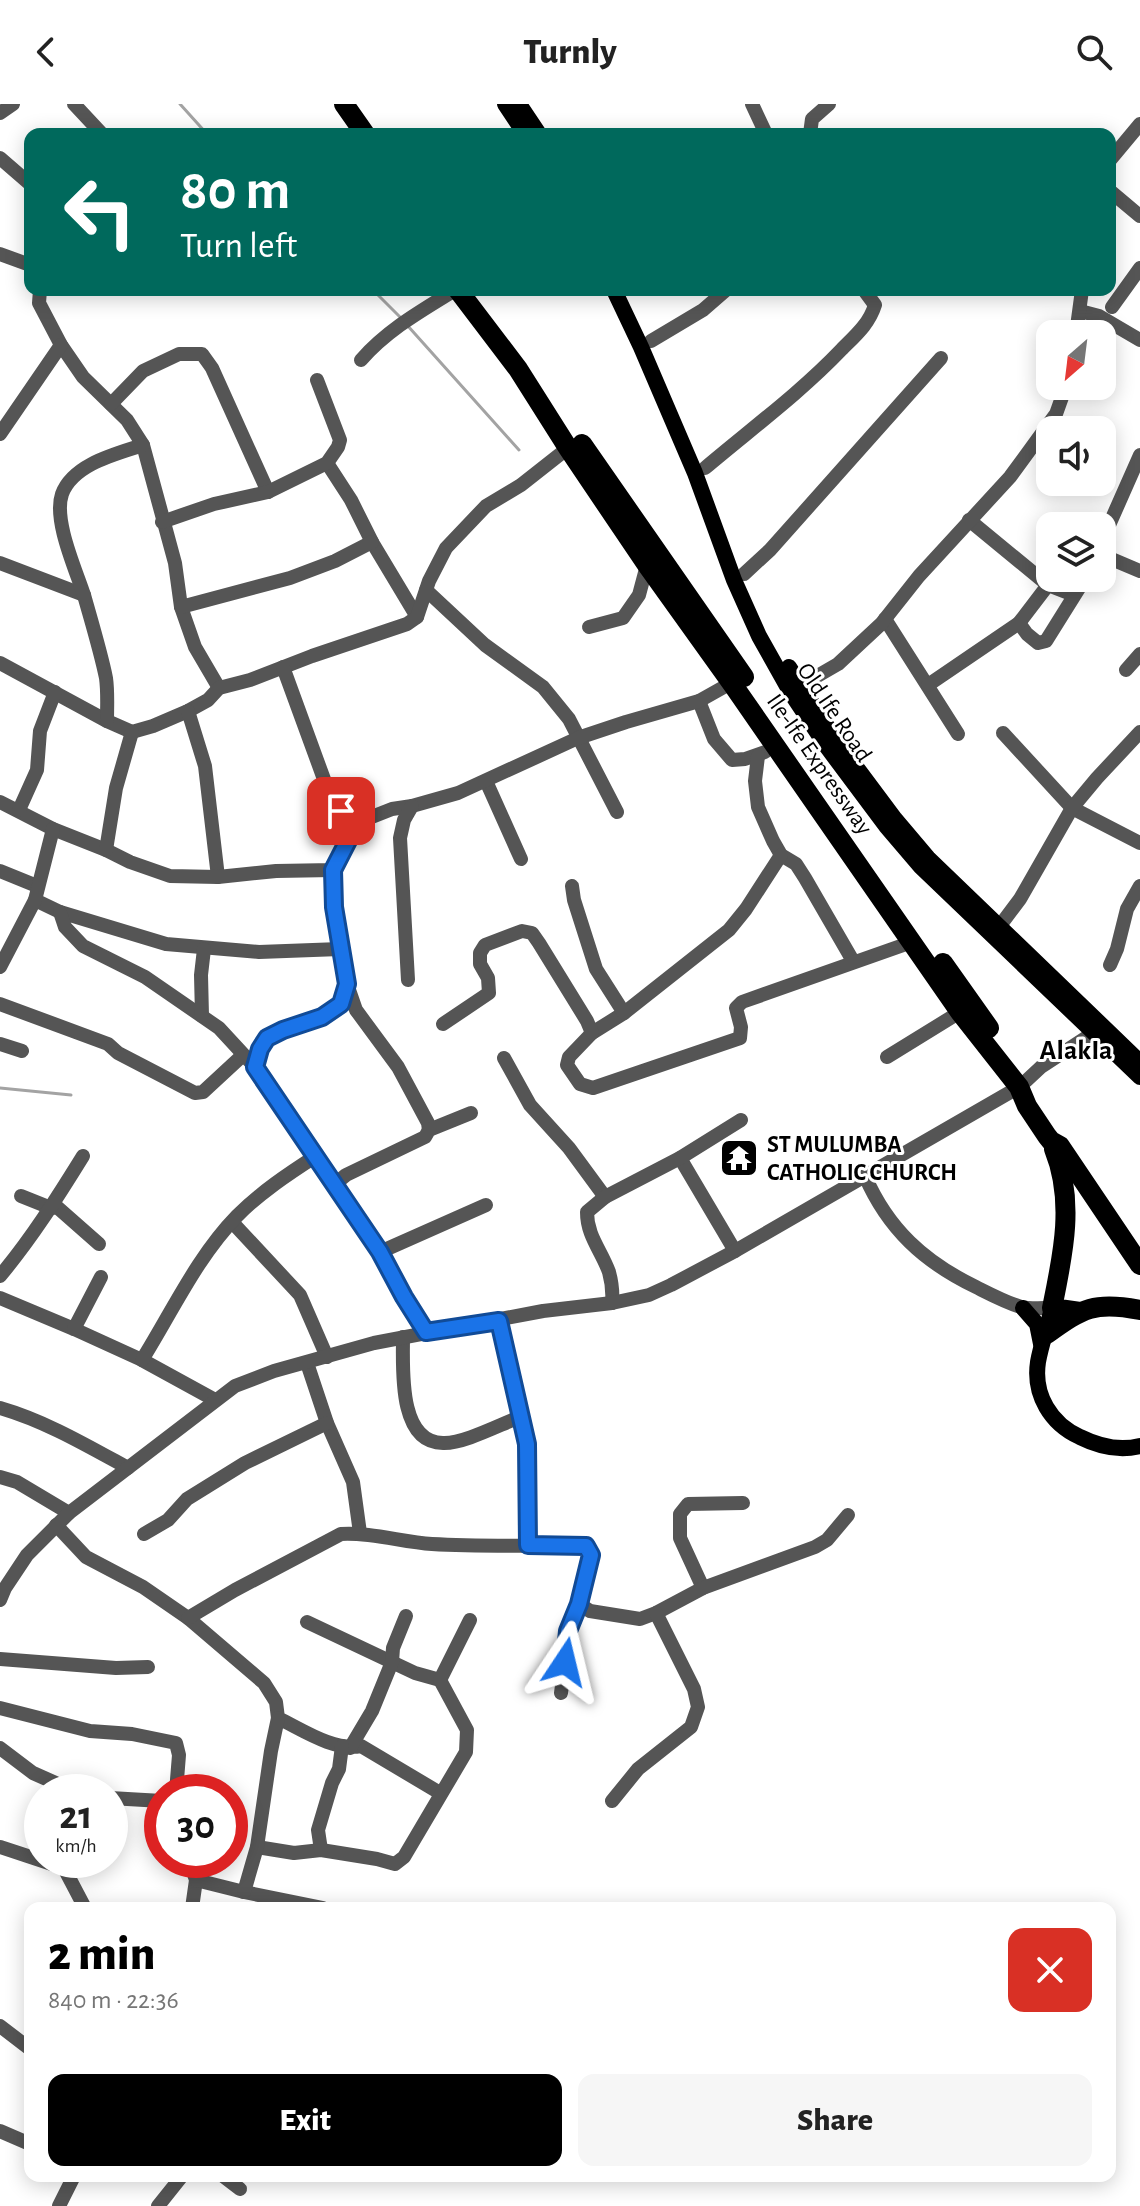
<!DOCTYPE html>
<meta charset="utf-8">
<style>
body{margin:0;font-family:"Alegreya Sans",sans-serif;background:#f6f6f6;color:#222;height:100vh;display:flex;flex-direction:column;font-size:30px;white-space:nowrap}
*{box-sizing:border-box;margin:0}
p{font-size:26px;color:#767676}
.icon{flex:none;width:44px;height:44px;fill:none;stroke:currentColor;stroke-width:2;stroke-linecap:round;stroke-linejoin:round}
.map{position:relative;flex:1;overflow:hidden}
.details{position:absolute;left:24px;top:1798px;width:1092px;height:280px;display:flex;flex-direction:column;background:#fff;border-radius:16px;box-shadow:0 4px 20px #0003}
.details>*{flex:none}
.banner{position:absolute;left:24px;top:24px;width:1092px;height:168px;border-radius:16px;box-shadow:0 4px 20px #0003;background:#00695c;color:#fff;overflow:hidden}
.needle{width:52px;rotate:208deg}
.controls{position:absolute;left:1036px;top:216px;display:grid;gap:16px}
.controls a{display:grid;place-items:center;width:80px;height:80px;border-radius:16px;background:#fff;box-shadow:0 4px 20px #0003;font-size:40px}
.speed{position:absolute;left:24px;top:1670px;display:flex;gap:16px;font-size:40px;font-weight:700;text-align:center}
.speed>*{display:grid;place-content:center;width:104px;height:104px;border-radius:50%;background:#fff;box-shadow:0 4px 20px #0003;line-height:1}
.speed small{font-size:20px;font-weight:400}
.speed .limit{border:12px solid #d22;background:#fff;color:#111}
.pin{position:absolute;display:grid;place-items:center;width:68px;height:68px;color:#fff;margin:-34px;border-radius:16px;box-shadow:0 4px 12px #0006}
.me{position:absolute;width:88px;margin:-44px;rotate:10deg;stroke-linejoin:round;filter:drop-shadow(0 0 6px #0008)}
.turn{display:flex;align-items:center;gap:28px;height:168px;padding:0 24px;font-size:36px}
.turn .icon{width:104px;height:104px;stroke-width:2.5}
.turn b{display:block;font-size:56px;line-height:68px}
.round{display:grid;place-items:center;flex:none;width:84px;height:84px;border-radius:16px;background:#f6f6f6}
.summary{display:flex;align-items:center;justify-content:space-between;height:136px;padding:0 24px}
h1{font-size:48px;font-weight:800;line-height:60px;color:#000}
.action{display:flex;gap:16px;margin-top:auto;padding:16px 24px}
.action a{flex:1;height:92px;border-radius:16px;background:#000;color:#fff;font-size:32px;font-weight:800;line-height:92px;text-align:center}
.action a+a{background:#f6f6f6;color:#222}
header{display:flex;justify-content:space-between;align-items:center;height:104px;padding:0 24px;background:#fff;font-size:36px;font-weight:800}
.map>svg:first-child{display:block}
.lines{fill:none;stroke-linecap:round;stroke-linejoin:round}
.stream{stroke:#a3a3a3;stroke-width:3}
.minor{stroke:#555;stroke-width:14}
.major{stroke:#000;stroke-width:16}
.highway{stroke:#000;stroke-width:20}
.route-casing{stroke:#114b97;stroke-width:20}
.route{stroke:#1a73e8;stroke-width:14}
.labels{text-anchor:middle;stroke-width:6;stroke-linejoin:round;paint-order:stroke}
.street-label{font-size:24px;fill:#000;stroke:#fff}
.poi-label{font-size:24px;font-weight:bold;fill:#000;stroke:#fff;text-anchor:start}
.quarter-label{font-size:28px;font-weight:bold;fill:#000;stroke:#fff}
</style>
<header><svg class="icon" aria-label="back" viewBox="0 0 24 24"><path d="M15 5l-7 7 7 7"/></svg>Turnly<svg class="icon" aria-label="search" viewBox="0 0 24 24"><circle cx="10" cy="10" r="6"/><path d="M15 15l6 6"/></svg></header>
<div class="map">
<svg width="1140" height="2102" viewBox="0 0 1140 2102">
<rect width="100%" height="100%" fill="#fff"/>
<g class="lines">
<g class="stream">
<path d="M180,0l27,30"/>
<path d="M373,186l29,29"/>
<path d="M407,221l112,125"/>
<path d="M0,984l71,7"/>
</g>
<g class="minor">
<path d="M74,0l28,30"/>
<path d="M752,0l14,30"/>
<path d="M0,9l13,-9"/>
<path d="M810,30l2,-15 17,-15"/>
<path d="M0,54l30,26"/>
<path d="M1110,56l30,-36"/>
<path d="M1110,87l30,25"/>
<path d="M0,150l30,11"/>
<path d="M40,186l-1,13 22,42 22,32 44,43 16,25 32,118 6,44 14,40 24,41"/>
<path d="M1112,203l28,-39"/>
<path d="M1080,207l19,5 41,24"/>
<path d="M1076,230l6,-44"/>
<path d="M651,237l52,-31 23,-20"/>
<path d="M361,256c26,-30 60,-49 94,-70"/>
<path d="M111,300l32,-33 36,-17h23l10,14 56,124"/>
<path d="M0,330l61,-89"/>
<path d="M327,359l24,37 21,42 45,75"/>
<path d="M705,364c46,-39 95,-75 137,-119 14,-14 27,-25 33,-44l-11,-15"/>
<path d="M969,416l79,65 18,7 16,-8"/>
<path d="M162,418l52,-18 54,-12 59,-29 11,-16 2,-7 -23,-60"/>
<path d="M1102,437l38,-86"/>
<path d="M1102,451l38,16"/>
<path d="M0,459l84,32"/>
<path d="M744,470l26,-24 171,-192"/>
<path d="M426,486l59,55 58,42 26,32 48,93"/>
<path d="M181,503l109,-29 45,-17 37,-19"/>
<path d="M885,515l73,115"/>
<path d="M1019,519l8,11 11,9 8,-2 35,-56"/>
<path d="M589,523l34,-9 16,-23 8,-30"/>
<path d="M0,559l107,58 25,11 21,-6 35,-15 20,-11 11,-12 31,-8 62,-24 95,-32 10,-7 12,-36 17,-33 40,-42 35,-21 47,-37"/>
<path d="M283,563l46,126 25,36"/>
<path d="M1126,566l14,-16"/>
<path d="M928,581l91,-62 29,-38"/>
<path d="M800,582l38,-22 43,-40 38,-48 91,-99 46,-63 10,-28"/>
<path d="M699,597l15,38 18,21 13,-1 20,-7"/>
<path d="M188,607l17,55 13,111"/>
<path d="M107,617c0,-14 1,-29 -1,-43 -5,-25 -15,-58 -22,-83 -8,-25 -31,-75 -22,-101 11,-30 54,-40 81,-49"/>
<path d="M1003,629l69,75 68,35"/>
<path d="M758,652l-3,25 3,26 15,34 8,14 15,9 9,14 48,83"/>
<path d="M486,677l35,78"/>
<path d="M0,698l53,27 53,21 24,12 40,14 48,1 58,-6 57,-1 21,-41 5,-7 33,-13 20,-3 46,-13 120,-55 48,-16 73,-21 32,-18"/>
<path d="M19,706l18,-40 3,-39 15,-39"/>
<path d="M106,746l10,-62 16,-56"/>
<path d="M781,751l-35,54 -17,21 -105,83 -32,20 -23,24 -2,8 13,19 13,4 147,-50 1,-11 -5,-19 6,-6 170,-60"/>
<path d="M0,767l37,15"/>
<path d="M572,782l2,14 22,69 28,44"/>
<path d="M35,796l25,12 106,32 93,8 81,-3"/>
<path d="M60,808l5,15 18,19 62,31 74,51 36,39 125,185 24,45 22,35"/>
<path d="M999,823l21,-28 52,-91 25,-30 43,-46"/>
<path d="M1110,861l7,-16 10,-40 13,-23"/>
<path d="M0,863l35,-67 18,-71"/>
<path d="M408,876l-8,-142 4,-18 8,-14"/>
<path d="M347,880l9,26 42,57 30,56 1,7"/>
<path d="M0,900l108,40 10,9 77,40 8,-1 40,-37"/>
<path d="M202,912l-1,-41 3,-26"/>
<path d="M443,920l46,-31 -1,-15 -8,-14v-11l5,-8 37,-14 10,2 7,10 48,78 5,12"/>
<path d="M0,940l22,7"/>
<path d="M887,953l73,-45"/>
<path d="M504,954l26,47 39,43 36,49"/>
<path d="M255,963c2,-9 4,-21 12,-28 24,-24 71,-9 79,-52 2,-13 -5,-29 -7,-43 -4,-25 -5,-49 -6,-74"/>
<path d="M1026,977l15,-14 52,-34"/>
<path d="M680,1054l55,93"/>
<path d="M865,1072c23,53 59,86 111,111 14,7 29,15 45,20 9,2 21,1 31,1"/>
<path d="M335,1080l11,-9 79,-38 4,-7 42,-17"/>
<path d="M21,1092l30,12 6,-1 42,37"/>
<path d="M232,1118l68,73 27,62"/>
<path d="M380,1148l106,-47"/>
<path d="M0,1172c31,-37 57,-78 83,-120"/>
<path d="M0,1194l74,31 68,31 73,40"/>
<path d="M612,1199c1,-11 0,-20 -3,-31 -8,-22 -22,-36 -22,-60l18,-15 75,-39 61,-38"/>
<path d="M499,1217l28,123 1,101"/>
<path d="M74,1225l27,-52"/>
<path d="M403,1233c0,31 -5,106 40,106 20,1 58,-19 77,-26"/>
<path d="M142,1256c30,-48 55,-103 95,-144 24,-24 51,-42 79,-60"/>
<path d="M307,1259l20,60 26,59 7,51"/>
<path d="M0,1304c45,13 86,37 128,60"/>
<path d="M0,1373l17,5 52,31"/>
<path d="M56,1421l30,32 57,30 45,31 76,65 12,19 2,16c25,12 55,33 83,28l79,47"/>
<path d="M144,1430l24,-14 19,-21 58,-36 82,-40"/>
<path d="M703,1484l-23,-50v-24l8,-10 55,-1"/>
<path d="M0,1496l5,-12 22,-33 42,-42 166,-127 39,-15 100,-28 169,-32 69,-8 37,-8 22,-10 64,-34 284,-164"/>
<path d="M579,1500l11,7 50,8 16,-6 47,-25 112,-41 12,-7 21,-25"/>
<path d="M188,1514l47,-28 106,-56c30,-2 61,8 91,10 52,3 103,1 154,2 12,22 -11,61 -17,84 -5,19 -5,42 -8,63"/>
<path d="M307,1518l108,51 25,7"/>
<path d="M0,1555l116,9 32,-1"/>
<path d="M0,1604l90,23 42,3 44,9 3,12 -3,37"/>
<path d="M0,1644l33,25 43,19"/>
<path d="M350,1644l22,-37 20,-49 1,-14 13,-32"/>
<path d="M110,1694l52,3"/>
<path d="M612,1697l26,-32 53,-42 7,-20 -4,-18 -38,-76"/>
<path d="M0,1743l64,21 21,40"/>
<path d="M257,1743l37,6 27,-3 56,9 18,5 9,-7 62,-105 1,-22 -27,-50 30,-60"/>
<path d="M321,1746l-3,-20 14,-47 7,-14 3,-23"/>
<path d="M189,1756l7,20 -4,28"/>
<path d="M196,1776l48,12 79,16"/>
<path d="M244,1788l13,-45 14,-96 7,-33"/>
<path d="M0,1922l30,23"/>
<path d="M0,2027l30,13"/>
<path d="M223,2072l17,13"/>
<path d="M59,2102l15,-30"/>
<path d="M158,2102l24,-30"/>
</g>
<g class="major">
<path d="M505,0l20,30"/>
<path d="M519,0l20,30"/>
<path d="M614,186l27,57 54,126 39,107 25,56 32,57 36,54 59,79 35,41 219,210"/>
<path d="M789,563l47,73 59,79 33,39 212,204"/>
<path d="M1023,1204l14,16 4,20"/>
<path d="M1052,1204c-4,18 -11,36 -14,54 -5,33 13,62 42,75 18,9 40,14 60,9"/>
</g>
<g class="highway">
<path d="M344,0l21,30"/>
<path d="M458,186l60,79 50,79 79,117 86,120 227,327 59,75 8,19 20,30 4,5 9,5 80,119"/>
<path d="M582,340l162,233"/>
<path d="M943,859l46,65"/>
<path d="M1054,1045c21,52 9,106 -2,159l28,4"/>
<path d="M1047,1230c36,-26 48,-33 93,-24"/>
</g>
</g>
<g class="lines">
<g class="route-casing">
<path id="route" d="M341,707l13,18 -21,41 1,37 13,77 -6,20 -19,13 -39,13 -16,8 -7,11 -5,18 125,185 24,45 22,35 73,-11 28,123 1,101 58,1 5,9 -12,49 -11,27 -3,31"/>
</g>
<use href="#route" class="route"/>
</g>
<defs>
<g id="temple-square" transform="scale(2)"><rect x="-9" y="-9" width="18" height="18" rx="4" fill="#000" stroke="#fff"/><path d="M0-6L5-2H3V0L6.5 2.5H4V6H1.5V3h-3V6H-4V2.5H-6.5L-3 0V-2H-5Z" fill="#fff"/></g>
</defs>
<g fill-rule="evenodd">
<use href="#temple-square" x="739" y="1054"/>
</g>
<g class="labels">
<g class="street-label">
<text transform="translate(835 608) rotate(56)" y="8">Old Ife Road</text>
<text transform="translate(820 660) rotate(55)" y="8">Ile-Ife Expressway</text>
</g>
<g class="poi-label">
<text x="767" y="1048">ST MULUMBA<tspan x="767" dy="28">CATHOLIC CHURCH</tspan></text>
</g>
<g class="quarter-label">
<text x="1076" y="955">AlakIa</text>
</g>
</g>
</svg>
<div class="controls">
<a><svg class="needle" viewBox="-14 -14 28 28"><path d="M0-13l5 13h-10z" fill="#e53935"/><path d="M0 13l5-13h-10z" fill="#767676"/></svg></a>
<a><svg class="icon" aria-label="sound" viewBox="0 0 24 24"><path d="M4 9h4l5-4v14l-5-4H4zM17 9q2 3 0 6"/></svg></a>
<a><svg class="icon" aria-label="layers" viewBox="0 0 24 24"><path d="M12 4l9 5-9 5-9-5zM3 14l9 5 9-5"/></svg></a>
</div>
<div class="speed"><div>21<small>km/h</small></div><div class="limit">30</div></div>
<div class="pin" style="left:341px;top:707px;background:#d93025"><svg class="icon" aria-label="arrive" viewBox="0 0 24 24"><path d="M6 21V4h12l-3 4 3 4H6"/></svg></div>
<svg class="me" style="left:565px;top:1558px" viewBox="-20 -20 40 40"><path d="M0-17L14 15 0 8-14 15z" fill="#1a73e8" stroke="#fff" stroke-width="4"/></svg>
<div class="banner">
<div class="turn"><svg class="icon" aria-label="left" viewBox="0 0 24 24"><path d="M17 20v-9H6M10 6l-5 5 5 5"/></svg><div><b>80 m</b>Turn left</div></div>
</div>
<section class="details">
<div class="summary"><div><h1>2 min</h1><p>840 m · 22:36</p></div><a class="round" style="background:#d93025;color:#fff"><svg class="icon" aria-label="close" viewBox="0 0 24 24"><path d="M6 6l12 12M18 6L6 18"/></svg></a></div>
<div class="action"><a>Exit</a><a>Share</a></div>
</section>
</div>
